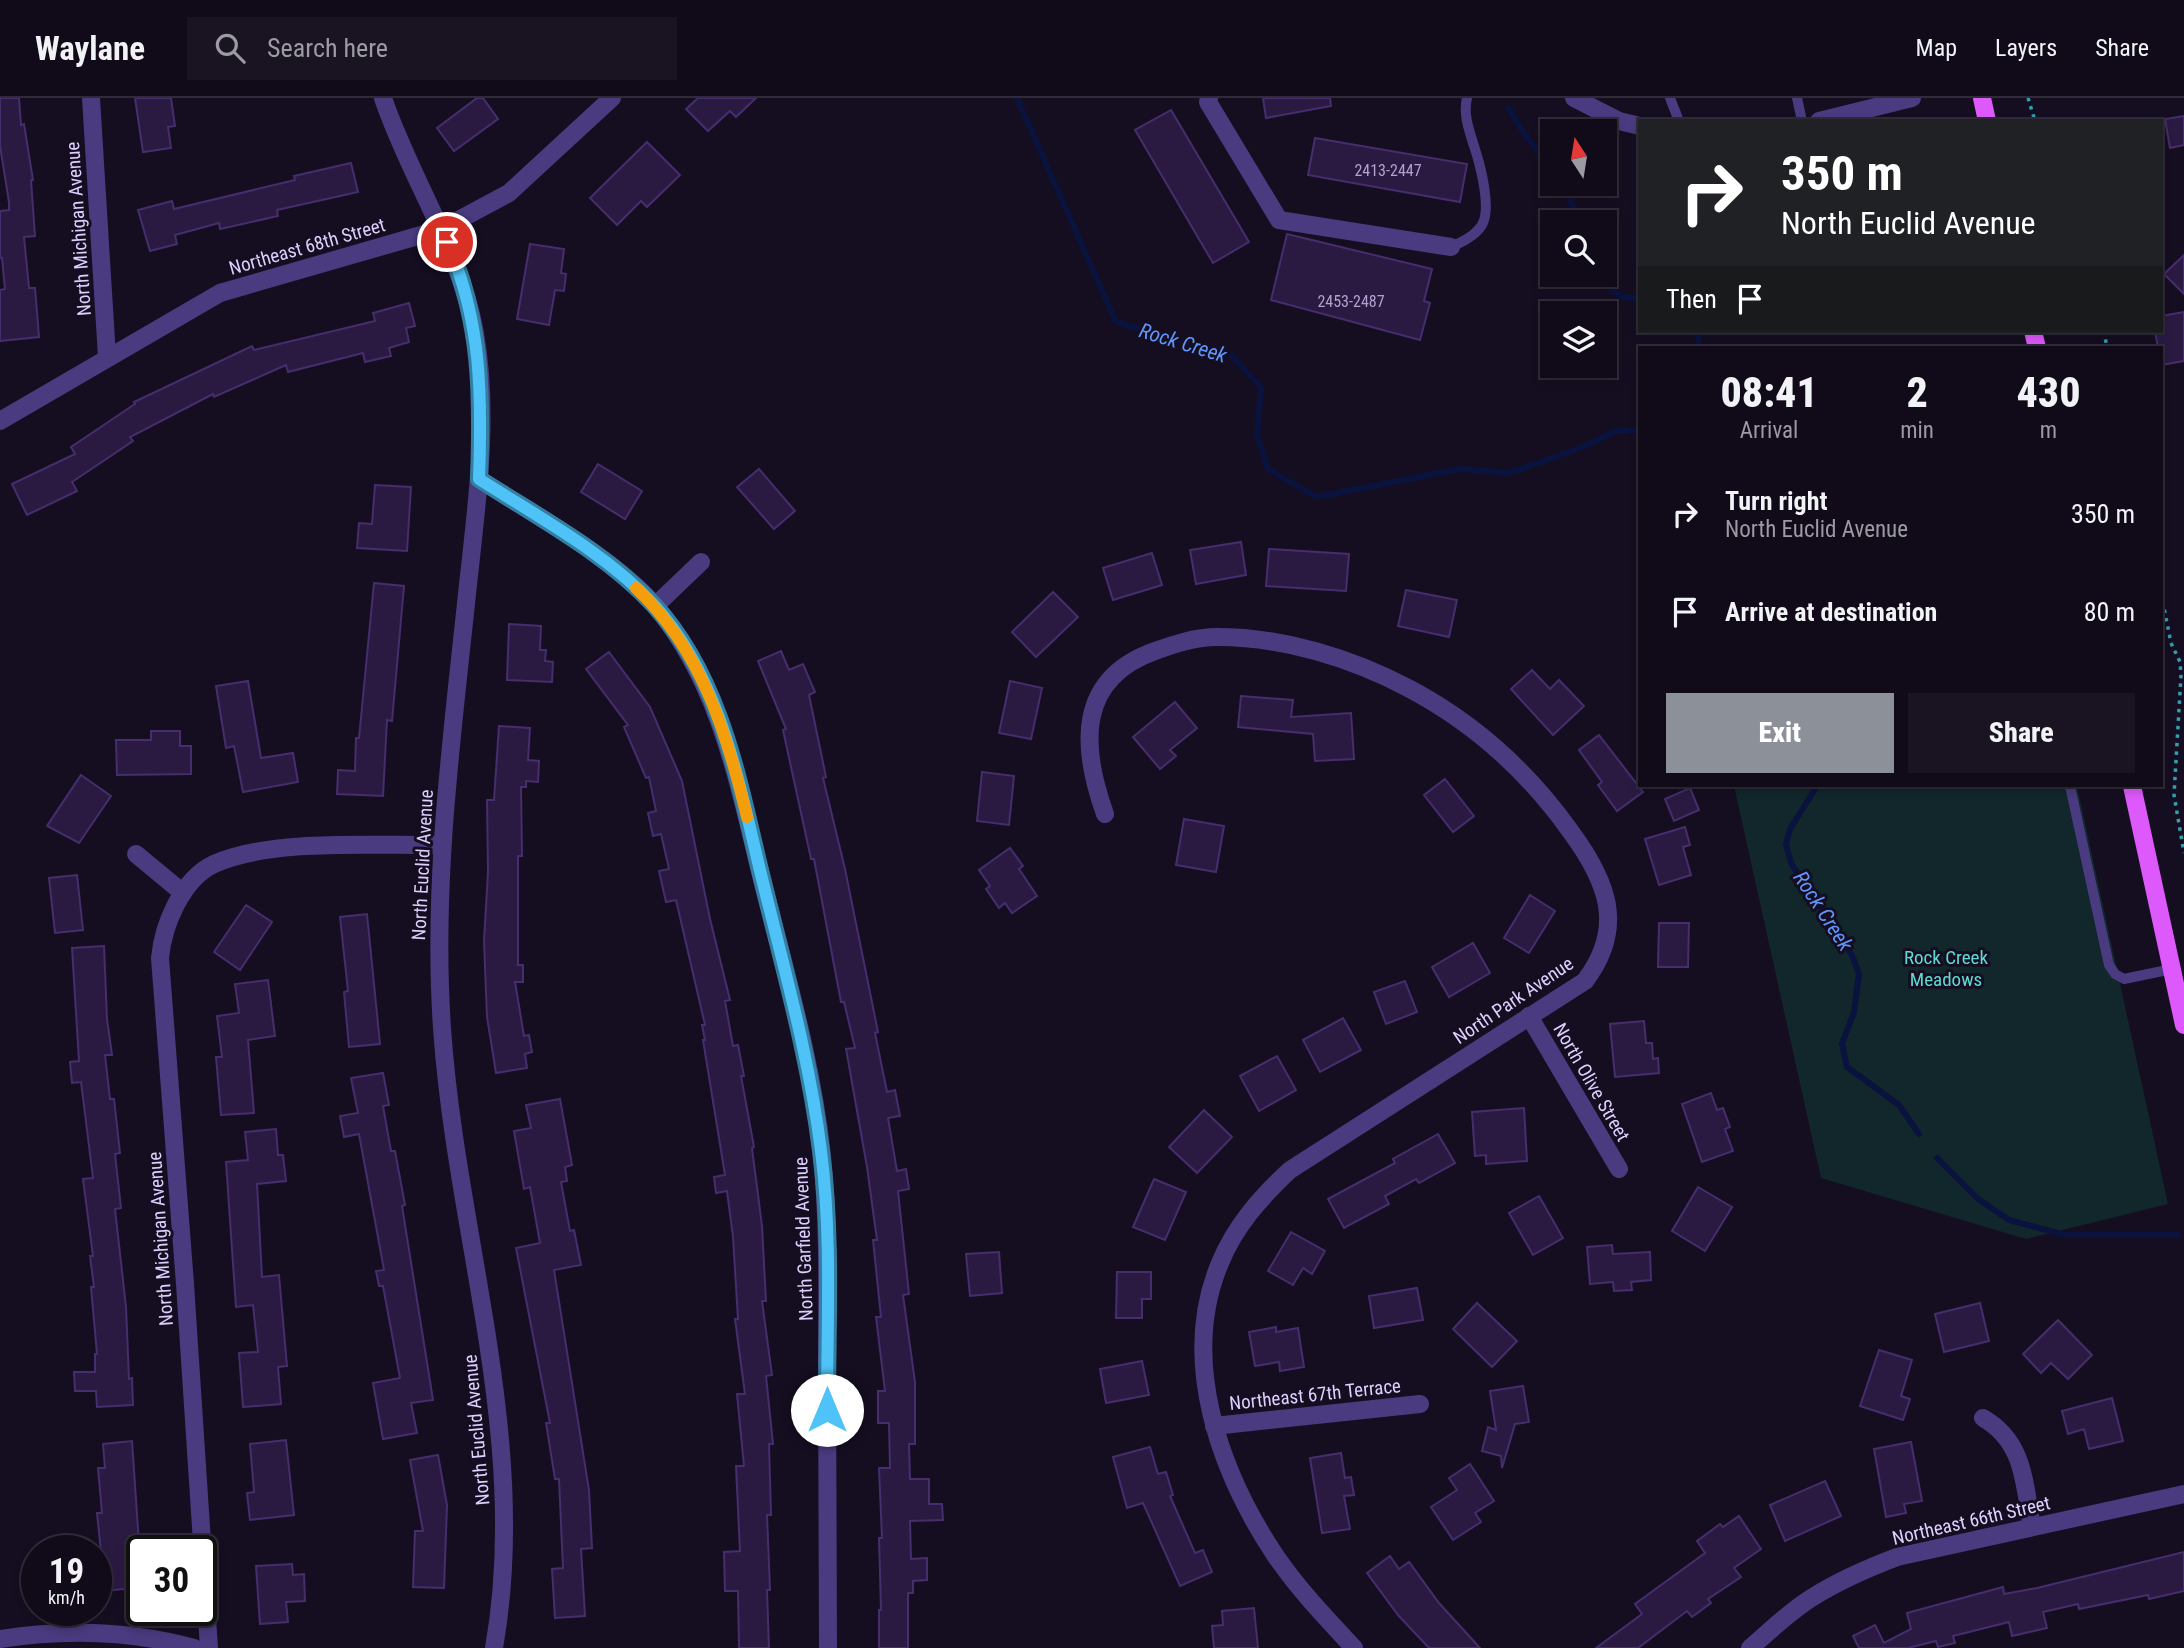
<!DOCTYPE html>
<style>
body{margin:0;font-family:"Roboto Condensed",sans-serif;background:#191322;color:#f1f3f6;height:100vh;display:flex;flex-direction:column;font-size:26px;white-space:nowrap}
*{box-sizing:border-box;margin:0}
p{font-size:23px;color:#9c9aa2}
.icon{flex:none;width:38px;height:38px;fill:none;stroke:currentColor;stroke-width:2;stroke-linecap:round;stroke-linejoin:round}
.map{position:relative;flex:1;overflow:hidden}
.details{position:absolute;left:1638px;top:248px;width:525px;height:441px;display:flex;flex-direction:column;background:#100a19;border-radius:0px;box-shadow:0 4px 10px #0003,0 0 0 2px #302b38}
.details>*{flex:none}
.guide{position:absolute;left:1638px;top:21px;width:525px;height:214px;border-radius:0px;box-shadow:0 4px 10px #0003,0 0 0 2px #302b38;background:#202124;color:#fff;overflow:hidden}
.needle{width:46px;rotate:348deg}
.fabs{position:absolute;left:1540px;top:21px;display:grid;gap:14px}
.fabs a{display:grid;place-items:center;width:77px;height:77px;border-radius:0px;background:#100a19;box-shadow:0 4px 10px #0003,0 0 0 2px #302b38;font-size:35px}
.speed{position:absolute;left:21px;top:1437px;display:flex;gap:14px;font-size:35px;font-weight:700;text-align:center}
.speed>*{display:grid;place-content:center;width:91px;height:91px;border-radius:50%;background:#100a19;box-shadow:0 4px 10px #0003,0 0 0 2px #302b38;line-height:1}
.speed small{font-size:18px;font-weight:400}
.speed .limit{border:4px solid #111;border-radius:10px;background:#fff;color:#111}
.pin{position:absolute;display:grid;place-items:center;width:60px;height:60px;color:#fff;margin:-30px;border:4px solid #fff;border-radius:50%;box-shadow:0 2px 7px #0007}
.me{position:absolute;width:77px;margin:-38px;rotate:0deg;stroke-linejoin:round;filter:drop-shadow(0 0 5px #0008)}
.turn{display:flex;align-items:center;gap:24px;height:147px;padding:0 28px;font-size:32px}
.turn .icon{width:91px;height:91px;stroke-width:2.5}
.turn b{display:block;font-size:49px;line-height:60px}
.then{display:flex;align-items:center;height:66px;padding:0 28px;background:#0003;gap:14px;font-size:26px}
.eta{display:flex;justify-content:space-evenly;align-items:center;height:119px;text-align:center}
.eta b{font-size:42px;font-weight:800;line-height:49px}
.button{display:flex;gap:14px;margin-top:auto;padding:14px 28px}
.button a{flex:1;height:80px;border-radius:0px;background:#8c9099;color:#fff;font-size:28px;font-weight:800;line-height:80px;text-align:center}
.button a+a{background:#191322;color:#f1f3f6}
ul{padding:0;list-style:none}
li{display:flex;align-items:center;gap:21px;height:98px;padding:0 28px}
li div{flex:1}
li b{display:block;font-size:26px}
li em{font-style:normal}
header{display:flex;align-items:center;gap:42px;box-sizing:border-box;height:98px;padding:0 35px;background:#100a19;border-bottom:2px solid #302b38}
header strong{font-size:33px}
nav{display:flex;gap:38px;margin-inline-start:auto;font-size:24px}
.search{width:490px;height:63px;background:#191322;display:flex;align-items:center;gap:18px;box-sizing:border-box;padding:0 24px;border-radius:0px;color:#9c9aa2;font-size:26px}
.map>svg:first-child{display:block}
.green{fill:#11272b}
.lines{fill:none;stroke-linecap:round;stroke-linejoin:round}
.stream{stroke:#0a133e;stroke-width:6}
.building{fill:#2a1a42;stroke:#462d6d;stroke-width:2}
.path{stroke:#319fb0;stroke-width:3.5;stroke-dasharray:3.5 5;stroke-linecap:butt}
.lane{stroke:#4a3a7f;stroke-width:10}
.street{stroke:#4a3a7f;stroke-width:18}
.primary{stroke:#de59fb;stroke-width:18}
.route-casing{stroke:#337fa1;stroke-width:18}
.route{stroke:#4fc3f7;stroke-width:12}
.slow{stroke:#f59e0b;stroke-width:12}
.labels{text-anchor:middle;stroke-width:6;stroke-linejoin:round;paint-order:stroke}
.number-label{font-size:16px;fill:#b1a2cf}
.street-label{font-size:19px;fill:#decffe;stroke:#150e21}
.park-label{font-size:19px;fill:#5ddcd5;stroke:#150e21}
.water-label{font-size:21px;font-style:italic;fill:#6095fc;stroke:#150e21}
</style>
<header>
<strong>Waylane</strong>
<div class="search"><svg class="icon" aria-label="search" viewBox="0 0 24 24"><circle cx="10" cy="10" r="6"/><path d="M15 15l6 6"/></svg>Search here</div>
<nav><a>Map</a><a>Layers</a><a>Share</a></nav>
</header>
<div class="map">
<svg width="2184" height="1550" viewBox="0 0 2184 1550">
<rect width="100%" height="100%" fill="#150e21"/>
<path class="green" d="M1734,688h343l91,418 -142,35 -205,-61z"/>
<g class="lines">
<g class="stream">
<path d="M1017,0l99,224 115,33 30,32 -4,48 11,34 48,28 144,-28 50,4 75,-27 33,-16 22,1"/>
<path d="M1509,10l12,21 31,41"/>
<path d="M1561,86l20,38"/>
<path d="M1597,177c14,15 21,26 43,22"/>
<path d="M1698,250l1,-17"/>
<path d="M1817,688l-27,43 -4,16 6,20 60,90 7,19 -5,38 -12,32 5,23 52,38 20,29"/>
<path d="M1937,1060l41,41 31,21 56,15h113"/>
</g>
</g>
<g class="building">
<path d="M0,0h19l2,27 3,-1 9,56h-2l4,56 -11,1 5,51h6l4,49 -39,4v-51l5,-1 -3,-31h-2v-47l9,-1v-8l-9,-56z"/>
<path d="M135,0h36l4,28 -7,1 3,21 -28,4z"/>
<path d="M477,0h6l15,21 -44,32 -17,-23z"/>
<path d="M698,0h58l-20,19 -6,-6 -22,20 -22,-22z"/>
<path d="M1263,0h67l1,8 -65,12z"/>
<path d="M1171,12l78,132 -36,21 -78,-133z"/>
<path d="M2184,18v29l-14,3 -5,-29z"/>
<path d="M1315,40l152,26 -7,38 -152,-27z"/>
<path d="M647,44l33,33 -33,32 -6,-6 -24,24 -27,-27z"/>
<path d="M351,65l7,29 -81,18 1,6 -58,13 -1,-6 -44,12 2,9 -27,7 -12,-41 34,-9 2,8 121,-29 -1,-4z"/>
<path d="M1287,136l145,35 -8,32 6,2 -10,37 -149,-40z"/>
<path d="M530,146l34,5 -3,24 5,1 -2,17 -9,-1 -6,35 -32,-6z"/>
<path d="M2184,157v39l-20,-20z"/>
<path d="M409,205l6,23 -9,2 3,14 -20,6 2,8 -26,6 -2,-9 -75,19 -2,-7 -72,32 -1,-3 -83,43 3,4 -61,41 5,9 -50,24 -15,-31 63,-30 -4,-7 64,-43 -1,-2 118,-56 2,4 121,-29 -2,-8z"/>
<path d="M2184,214v49l-23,4v-17h-3l-3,-17h6v-15z"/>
<path d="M598,366l44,27 -17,28 -44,-27z"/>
<path d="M759,371l36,42 -21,18 -37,-42z"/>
<path d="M375,387l36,2 -4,64 -50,-3 2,-25 13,1z"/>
<path d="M1241,444l5,33 -50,9 -6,-34z"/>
<path d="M1269,451l80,5 -3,37 -80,-5z"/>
<path d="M1152,455l10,32 -49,15 -10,-32z"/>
<path d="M374,485l30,3 -12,135 -5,-1 -4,76 -46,-2 1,-24 17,1 1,-33h3z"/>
<path d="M1406,492l51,10 -8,37 -51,-11z"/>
<path d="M1053,494l25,25 -42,40 -24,-25z"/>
<path d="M509,526l32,2 -1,24h6l-1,11 8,1 -1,20 -45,-2z"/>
<path d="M781,553l8,19 14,-6 12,28 -6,3 17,82 -3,1 22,91 33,163 -3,1 12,59 8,-2 5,26 -12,2 9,53 9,-2 3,20 -11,2 11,103 -6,1 12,87v62h-6l1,35h19v25h13l1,16 -33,1 1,38 16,-1v22l-14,1v12h-5v55h-29v-38h2l-2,-72h3l-3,-70h11l-1,-45h-11v-32h7l-9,-74h5l-8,-77h4l-10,-73 -21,-118 9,-1 -11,-46h-3l-27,-143h-3l-28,-129 3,-1 -28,-68z"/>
<path d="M609,554l41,55 32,74 28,138 20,81 -5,1 8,45 5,-1 6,31h-3l13,71 -2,1 10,78 4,75h-4l10,74 -6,1 7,68h-4l2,71h-4l3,75h-3l2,58h-30l-1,-57h-13l-1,-39 16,-1 -4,-85h8l-7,-72h8l-10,-75h3l-5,-82 -6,-46 -11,2 -2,-16 11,-2 -22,-135h2l-3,-15h3l-29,-125 -10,2 -7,-31 10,-2 -8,-35 -8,2 -5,-23 8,-2 -7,-34 -3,1 -22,-51 4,-2 -42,-56z"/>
<path d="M1532,572l18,19 9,-9 25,26 -31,29 -42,-46z"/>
<path d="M248,583l13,77 32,-5 5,29 -55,10 -9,-46 -8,2 -10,-62z"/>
<path d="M1010,583l32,7 -11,51 -32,-6z"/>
<path d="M1241,598l52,4 -2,17 60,-4 3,46 -39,2 -2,-27 -75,-7z"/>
<path d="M1175,604l22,26 -27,22 6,6 -16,13 -27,-32z"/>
<path d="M499,628l31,2 -2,32 11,1 -1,21 -12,-1v6h-5l1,69h-4v109h5v17h-8l9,54 5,-1 3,17 -7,2 2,14 -31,5 -9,-56 -3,-76 4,-69 -1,-72h7z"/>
<path d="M151,633h29v15h11v28l-74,1 -1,-35h35z"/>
<path d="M1599,637l44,57 -26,19 -19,-26 4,-3 -23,-32z"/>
<path d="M982,674l32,4 -5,49 -32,-4z"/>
<path d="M81,677l30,21 -32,47 -32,-17z"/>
<path d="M1445,681l29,37 -21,16 -29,-37z"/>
<path d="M1690,690l9,22 -25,11 -9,-22z"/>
<path d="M1184,721l40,7 -8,46 -40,-7z"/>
<path d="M1685,729l5,18 -7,2 8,28 -32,10 -14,-46z"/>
<path d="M1010,750l13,18 -4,3 18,27 -25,17 -7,-10 -6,5 -13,-19 4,-3 -11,-16z"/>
<path d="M77,777l6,55 -28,3 -6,-55z"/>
<path d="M1530,797l25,16 -26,42 -25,-15z"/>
<path d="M246,807l26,17 -32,48 -26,-18z"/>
<path d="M367,816l13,130 -31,3 -5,-55 4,-1 -8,-74z"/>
<path d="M1659,825h30l-1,44h-30z"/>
<path d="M1473,845l17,30 -41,24 -17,-30z"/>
<path d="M104,848l3,73 5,36h-7l5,44h4l6,54 -5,1 6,54 -6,1 11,98 3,72 3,-1 1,27 -36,2 -1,-16h-21l-1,-19h21v-18h2l-6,-67h3l-4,-31h3l-10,-77 10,-1 -12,-96 -9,1 -2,-21 9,-1 -7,-113z"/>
<path d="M268,882l7,56 -27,4 6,73 -33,2 -5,-58h6l-5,-41 22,-3 -4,-29z"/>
<path d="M1405,883l12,31 -31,12 -12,-32z"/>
<path d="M1343,920l18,32 -41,22 -17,-32z"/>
<path d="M1644,923l2,22h6l1,16 5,-1 1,15 -44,4 -5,-53z"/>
<path d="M1277,958l19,34 -37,21 -19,-35z"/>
<path d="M383,975l6,32 -6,1 8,45h4l10,54 -3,1 31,194 -22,3 6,30 -34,6 -10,-56 27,-5 -17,-92h-4l-3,-15 8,-1 -25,-136 -15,3 -4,-21 18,-3 -7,-35z"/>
<path d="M1711,995l6,17 6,-2 7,19 -5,2 8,22 -31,11 -20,-58z"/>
<path d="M560,1001l12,66 -7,2 2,14 -6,1 9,49 4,-1 7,35 -27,5 35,220 3,58 -11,1 4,67 -30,2 -3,-49 11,-1 -4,-89h-4l-9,-56h4l-34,-175 24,-5 -10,-56 -6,2 -10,-58 17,-3 -5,-23z"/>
<path d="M1524,1010l3,53 -41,3v-9l-11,1 -3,-44z"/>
<path d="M1204,1012l28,27 -35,36 -28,-26z"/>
<path d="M276,1031l2,26h5l3,26 -29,3 5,93 17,-2 8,91 -9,1 3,37 -38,3 -4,-54 19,-1 -5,-47 -17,2 -10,-145 22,-2 -3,-28z"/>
<path d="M1438,1036l17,29 -36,20 -3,-4 -31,17 4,8 -45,24 -16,-29 67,-36 -2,-4z"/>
<path d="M1154,1081l32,13 -21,48 -32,-13z"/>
<path d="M1698,1089l34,20 -27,44 -33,-20z"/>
<path d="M1539,1098l24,42 -30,17 -24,-42z"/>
<path d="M1291,1134l34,19 -13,23 -9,-6 -10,17 -25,-14z"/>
<path d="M1612,1147l1,9 37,-2 1,28 -20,2 1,8 -18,1 -1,-9 -23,2 -3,-37z"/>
<path d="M999,1154l3,41 -32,3 -4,-42z"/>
<path d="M1117,1174h34v27h-9v19h-26z"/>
<path d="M1417,1190l6,32 -49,8 -5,-32z"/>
<path d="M1477,1205l40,38 -25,26 -39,-38z"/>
<path d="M1980,1205l9,38 -45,11 -9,-38z"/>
<path d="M2058,1222l34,35 -24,24 -17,-16 -10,10 -18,-19z"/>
<path d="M1276,1229v5l22,-4 6,39 -24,4 -1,-9 -24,4 -6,-34z"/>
<path d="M1879,1252l33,10 -11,36 9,3 -7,21 -43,-14z"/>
<path d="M1142,1263l7,34 -43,8 -6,-34z"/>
<path d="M1523,1288l6,36 -14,2 -13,44 -1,-12 -19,-5 6,-24 8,3 -6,-39z"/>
<path d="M2112,1300l11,43 -34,8 -5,-20 -16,5 -6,-23z"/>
<path d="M286,1342l8,75 -44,5 -3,-27 7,-1 -4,-48z"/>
<path d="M132,1343l10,146 -37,4 -8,-78h5l-4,-45h7l-2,-24z"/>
<path d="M1911,1344l11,59 -18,3 2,9 -20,4 -12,-68z"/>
<path d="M1150,1349l8,27 8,-2 7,23 -3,1 25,57 8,-3 9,22 -32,14 -37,-83 -16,5 -14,-51z"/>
<path d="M1341,1355l4,25 6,-1 3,18 -10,1 6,33 -28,4 -12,-75z"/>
<path d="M438,1357l9,50 -3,83 -31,-1 2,-56h8l-13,-71z"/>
<path d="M1470,1366l24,37 -19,12 6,9 -28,18 -22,-33 26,-17 -8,-12z"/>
<path d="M1825,1383l16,35 -56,25 -15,-36z"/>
<path d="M1739,1418l22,33 -27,19 7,9 -33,22 3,4 -19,14 -5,-6 -49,37h-42l46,-34 -7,-10 70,-51 -8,-12 23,-17 3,3z"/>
<path d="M2184,1454v39l-35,8 -1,-4 -69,14 -1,-5 -35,8 4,16 -35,8 -3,-14 -56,14 2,7 -17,4 -2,-6 -28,7h-49l-6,-12 22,-11 9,18 27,-14 -4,-16 96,-26 1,7 33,-6z"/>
<path d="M1390,1458l9,13 10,-7 30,41 41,45h-51l-31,-33 -31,-42z"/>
<path d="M292,1466l1,11 11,-1 1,27 -19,1 2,20 -28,2 -4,-58z"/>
<path d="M1254,1510l4,40h-44l-2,-22 11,-1 -1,-14z"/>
</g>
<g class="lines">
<g class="path">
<path d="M2028,0l7,23"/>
<path d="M2104,233l3,17"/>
<path d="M2161,495l10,50 9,19 1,13 -7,120 10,58"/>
</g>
<g class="lane">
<path d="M1670,0l9,23"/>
<path d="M1797,0l5,23"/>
<path d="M1451,149c11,-5 24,-11 31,-22 10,-17 -2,-61 -8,-79 -5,-16 -11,-32 -7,-48"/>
<path d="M2070,688l39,179 6,9 9,5 48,-10"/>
</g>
<g class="street">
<path d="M91,0l16,259"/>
<path d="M383,0c27,80 77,151 92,235 15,86 1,175 -8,261 -15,144 -35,288 -25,434 14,207 89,411 52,620"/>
<path d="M1209,0l-1,4 71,118 172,27"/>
<path d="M1574,0l45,23 21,5"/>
<path d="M1819,23l93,-23"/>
<path d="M0,323l220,-128 222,-64 67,-36 103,-95"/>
<path d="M479,381c54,35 137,80 178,129 62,76 80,170 103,263 23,94 52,188 62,285 7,71 5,142 5,213 0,93 1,186 1,279"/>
<path d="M655,508l46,-44"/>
<path d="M1105,716c-24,-67 -29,-135 50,-163 20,-7 40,-14 62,-14 66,0 135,21 193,52 64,34 119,84 161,143 36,49 55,95 14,149l-295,189c-29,27 -55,56 -70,93 -41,97 0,209 55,292 23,34 51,63 79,93"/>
<path d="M136,756l47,39"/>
<path d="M1529,918l90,153"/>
<path d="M1983,1320c42,24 41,66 49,109"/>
<path d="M1214,1328l206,-22"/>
<path d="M0,1541c64,-10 132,-8 194,9"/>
<path d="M209,1550l-24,-364 -25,-326c3,-33 22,-79 54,-94 58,-26 163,-18 227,-19"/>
<path d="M1750,1550c21,-18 40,-37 63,-51 27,-17 55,-29 84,-40l287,-63"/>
</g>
<g class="primary">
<path d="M1982,0l5,23"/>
<path d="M2033,233l4,17"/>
<path d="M2132,688l52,239"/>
</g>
</g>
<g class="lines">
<g class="route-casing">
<path id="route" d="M447,144c35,79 35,154 32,237 59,38 127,74 175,126 64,70 83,168 104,257 23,96 51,191 63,289 11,85 6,173 6,259"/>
</g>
<use href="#route" class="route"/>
<path class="slow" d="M636,490c65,61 91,145 111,229"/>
</g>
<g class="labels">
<g class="number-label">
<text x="1388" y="78">2413-2447</text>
<text x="1351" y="209">2453-2487</text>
</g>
<g class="street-label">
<text transform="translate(78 131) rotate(-94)" y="7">North Michigan Avenue</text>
<text transform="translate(307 148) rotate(-16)" y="7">Northeast 68th Street</text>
<text transform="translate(422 767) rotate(-87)" y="7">North Euclid Avenue</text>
<text transform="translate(1513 902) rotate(-34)" y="7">North Park Avenue</text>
<text transform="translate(1592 984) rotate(60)" y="7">North Olive Street</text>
<text transform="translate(160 1141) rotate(-94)" y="7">North Michigan Avenue</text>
<text transform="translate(803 1141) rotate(-92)" y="7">North Garfield Avenue</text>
<text transform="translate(1315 1296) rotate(-6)" y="7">Northeast 67th Terrace</text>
<text transform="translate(476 1332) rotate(-95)" y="7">North Euclid Avenue</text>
<text transform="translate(1971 1422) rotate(-13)" y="7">Northeast 66th Street</text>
</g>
<g class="park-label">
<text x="1946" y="866">Rock Creek<tspan x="1946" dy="22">Meadows</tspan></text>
</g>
<g class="water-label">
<text transform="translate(1183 245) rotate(17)" y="7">Rock Creek</text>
<text transform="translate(1823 813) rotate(57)" y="7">Rock Creek</text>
</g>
</g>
</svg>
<div class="fabs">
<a><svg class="needle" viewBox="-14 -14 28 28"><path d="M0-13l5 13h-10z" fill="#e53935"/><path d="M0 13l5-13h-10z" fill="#9c9aa2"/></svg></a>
<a><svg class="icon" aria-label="search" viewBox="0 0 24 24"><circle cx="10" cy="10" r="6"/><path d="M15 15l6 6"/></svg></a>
<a><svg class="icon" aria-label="layers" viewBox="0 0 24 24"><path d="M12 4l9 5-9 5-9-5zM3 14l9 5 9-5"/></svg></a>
</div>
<div class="speed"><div>19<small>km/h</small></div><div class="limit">30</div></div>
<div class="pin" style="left:447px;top:144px;background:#d93025"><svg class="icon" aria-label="arrive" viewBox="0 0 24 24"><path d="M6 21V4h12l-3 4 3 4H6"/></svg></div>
<svg class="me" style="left:827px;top:1312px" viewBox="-20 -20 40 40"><circle r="19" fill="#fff"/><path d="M0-13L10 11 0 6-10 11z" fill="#4fc3f7"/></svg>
<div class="guide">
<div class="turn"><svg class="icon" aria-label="right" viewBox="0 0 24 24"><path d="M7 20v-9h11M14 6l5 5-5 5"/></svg><div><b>350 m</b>North Euclid Avenue</div></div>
<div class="then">Then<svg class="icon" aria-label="arrive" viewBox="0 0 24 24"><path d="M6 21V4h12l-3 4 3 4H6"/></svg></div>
</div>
<section class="details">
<div class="eta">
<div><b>08:41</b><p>Arrival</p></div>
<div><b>2</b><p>min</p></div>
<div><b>430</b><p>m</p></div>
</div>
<ul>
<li><svg class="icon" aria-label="right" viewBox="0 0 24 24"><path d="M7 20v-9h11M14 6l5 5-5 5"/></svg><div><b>Turn right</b><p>North Euclid Avenue</p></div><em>350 m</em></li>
<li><svg class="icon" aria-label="arrive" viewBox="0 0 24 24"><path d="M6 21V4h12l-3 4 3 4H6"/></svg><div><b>Arrive at destination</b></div><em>80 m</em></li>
</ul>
<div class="button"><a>Exit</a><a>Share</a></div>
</section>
</div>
